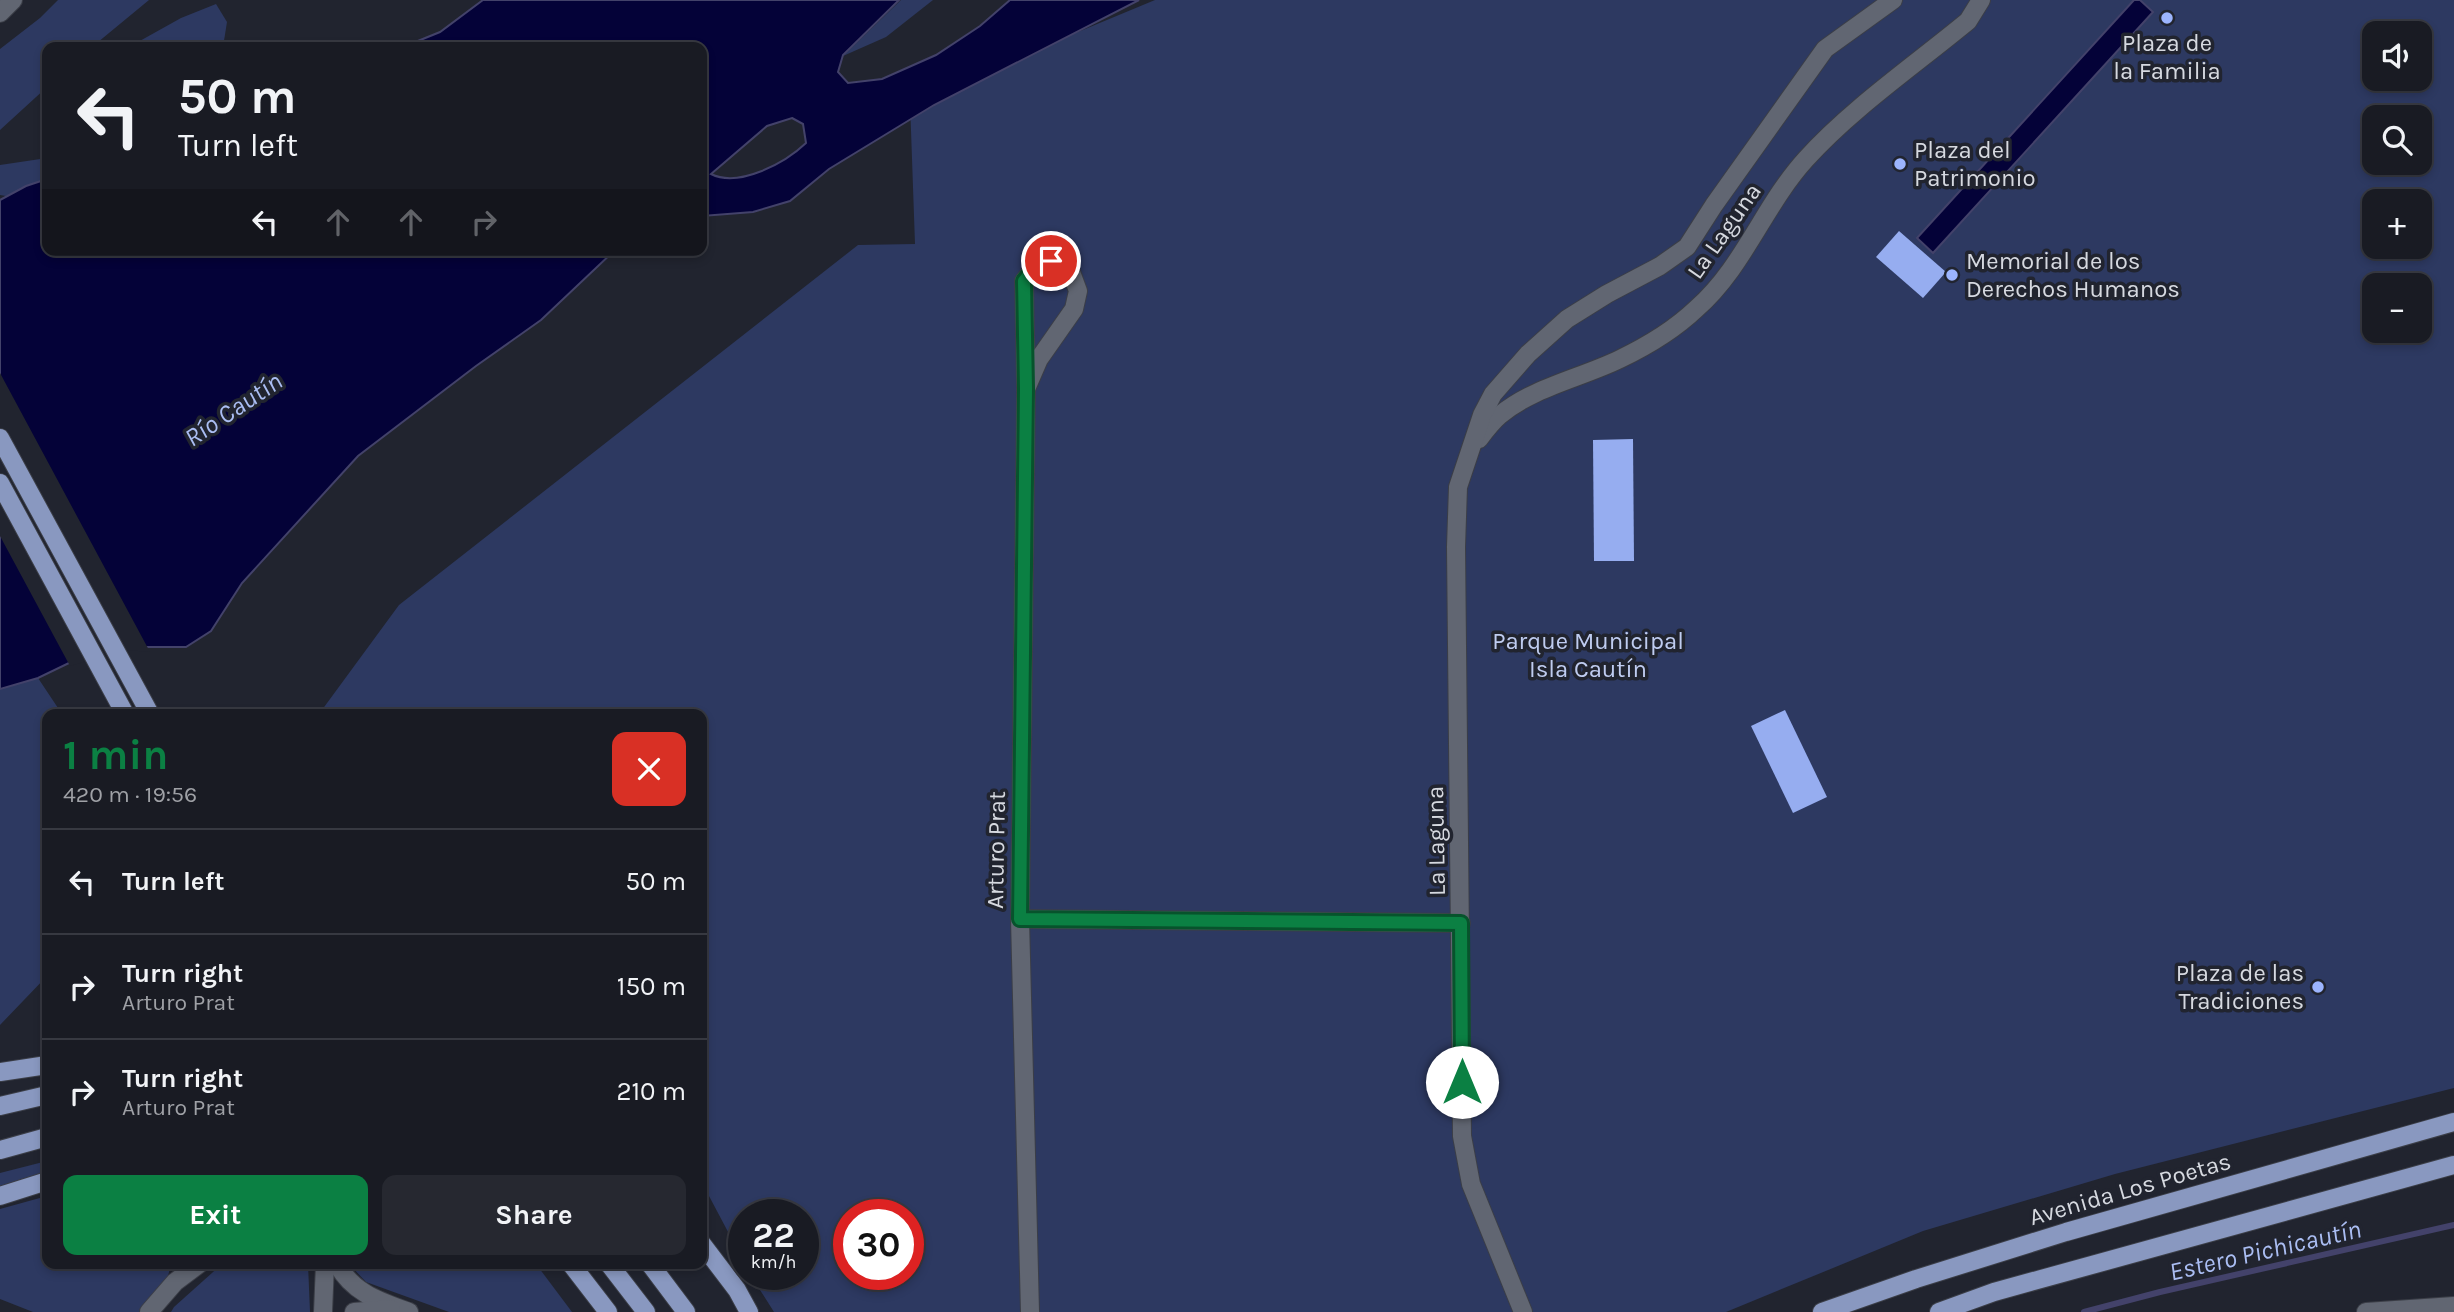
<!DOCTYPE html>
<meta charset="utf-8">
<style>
body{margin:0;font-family:Karla,sans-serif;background:#262830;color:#f1f3f6;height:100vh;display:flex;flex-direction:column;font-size:26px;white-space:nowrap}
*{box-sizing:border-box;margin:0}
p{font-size:23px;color:#9fa1a6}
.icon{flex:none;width:38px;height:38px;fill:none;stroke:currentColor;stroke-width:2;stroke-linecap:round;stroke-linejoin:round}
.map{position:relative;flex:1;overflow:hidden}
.sheet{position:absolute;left:42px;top:709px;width:665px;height:560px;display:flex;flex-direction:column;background:#191b23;border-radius:14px;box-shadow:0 4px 10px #0003,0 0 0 2px #373941}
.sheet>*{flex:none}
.top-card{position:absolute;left:42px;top:42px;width:665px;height:214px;border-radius:14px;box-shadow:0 4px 10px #0003,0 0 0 2px #373941;background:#191b23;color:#f1f3f6;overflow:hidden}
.tools{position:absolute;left:2362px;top:21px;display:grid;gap:14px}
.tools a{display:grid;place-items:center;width:70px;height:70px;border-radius:14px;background:#191b23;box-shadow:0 4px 10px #0003,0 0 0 2px #373941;font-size:35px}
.speed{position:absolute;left:728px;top:1199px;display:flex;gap:14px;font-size:35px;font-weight:700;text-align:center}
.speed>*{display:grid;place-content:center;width:91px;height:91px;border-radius:50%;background:#191b23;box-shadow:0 4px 10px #0003,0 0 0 2px #373941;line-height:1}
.speed small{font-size:18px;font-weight:400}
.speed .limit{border:10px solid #d22;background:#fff;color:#111}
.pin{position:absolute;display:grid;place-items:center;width:60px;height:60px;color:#fff;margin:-30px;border:4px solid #fff;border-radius:50%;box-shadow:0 2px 7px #0007}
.me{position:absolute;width:77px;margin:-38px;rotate:0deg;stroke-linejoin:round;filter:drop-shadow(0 0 5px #0008)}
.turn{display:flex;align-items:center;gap:24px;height:147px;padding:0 21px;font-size:32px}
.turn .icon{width:91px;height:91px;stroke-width:2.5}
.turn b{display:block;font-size:49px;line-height:60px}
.lanes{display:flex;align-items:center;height:66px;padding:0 21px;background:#0003;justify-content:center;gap:35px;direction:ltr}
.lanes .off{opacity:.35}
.round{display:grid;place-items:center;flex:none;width:74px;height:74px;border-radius:14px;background:#262830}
.overview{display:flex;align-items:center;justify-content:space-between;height:119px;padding:0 21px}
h1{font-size:42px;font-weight:700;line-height:52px;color:#0b8043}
.button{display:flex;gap:14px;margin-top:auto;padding:14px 21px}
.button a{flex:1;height:80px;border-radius:14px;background:#0b8043;color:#fff;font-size:28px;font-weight:700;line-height:80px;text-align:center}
.button a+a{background:#262830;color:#f1f3f6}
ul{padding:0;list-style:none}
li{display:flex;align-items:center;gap:21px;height:105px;padding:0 21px;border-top:2px solid #373941}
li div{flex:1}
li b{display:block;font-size:26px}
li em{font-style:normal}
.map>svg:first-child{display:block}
.green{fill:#2d3961;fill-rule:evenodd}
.water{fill:#040238;stroke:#43426a;stroke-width:2;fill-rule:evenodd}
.pier{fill:#21242f}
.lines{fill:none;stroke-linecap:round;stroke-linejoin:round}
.stream{stroke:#43426a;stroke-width:6}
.building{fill:#96adf0}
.minor-casing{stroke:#3b3e47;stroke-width:20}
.secondary-casing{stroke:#3b3e47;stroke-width:20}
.primary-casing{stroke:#3b3e47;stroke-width:20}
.minor{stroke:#616672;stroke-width:18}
.secondary{stroke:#616672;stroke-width:18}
.primary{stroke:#8998c0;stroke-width:18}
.route-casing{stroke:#07532c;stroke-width:18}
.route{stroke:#0b8043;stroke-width:12}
.poi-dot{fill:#9cb4fd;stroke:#21242f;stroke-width:2.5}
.labels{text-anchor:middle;stroke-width:7;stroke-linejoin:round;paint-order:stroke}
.poi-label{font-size:24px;fill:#d6d9e0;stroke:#21242f;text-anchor:start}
.street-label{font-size:24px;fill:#d6d9e0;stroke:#21242f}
.park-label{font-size:24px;fill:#bfccf0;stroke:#21242f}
.water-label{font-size:26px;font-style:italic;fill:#aabdf2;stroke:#21242f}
</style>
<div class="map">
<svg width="2454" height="1312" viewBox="0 0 2454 1312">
<rect width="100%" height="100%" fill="#21242f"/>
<g class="green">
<path d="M58,0h91l-57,47h-45v40l-47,43v-81l40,-31z"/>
<path d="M901,0h32l-47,37 -43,19z"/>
<path d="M1155,0h1299v1088l-339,86 -192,57 -197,81h-952l-24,-38h53v-60h-59v48l-35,-66 -7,-8v-474h-383l80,-109 459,-360 57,-1 -5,-142zM2375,33h45v46h-45zM2375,117h45v46h-45zM2375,201h45v46h-45zM2375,285h45v46h-45zM849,1214h59v60h-59z"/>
<path d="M216,4l11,18 -4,25h-94l52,-29z"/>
<path d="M47,158v21l-41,17 -6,-1v-30z"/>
<path d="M38,678l24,36h-15v262l-47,49v-336z"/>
<path d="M47,1161v12l-47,15v-15z"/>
<path d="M47,1196v68h124l-5,20 -17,28h-116l-33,-13v-90z"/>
<path d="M222,1264h86l2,48h-139l3,-5z"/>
<path d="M349,1264h187l36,48h-123l-83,-30z"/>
</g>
<g class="water">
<path d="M483,0h416l-56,55 -5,17 10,11 34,-4 54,-24 44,-29 30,-26h129l-205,105 -105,64 -39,32 -37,11 -51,4v-169h-299l37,-15zM792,118l11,6 3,19c-21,20 -67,45 -95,31l56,-48z"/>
<path d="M2134,0h6l13,12 -220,241 -16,-15z"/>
<path d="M47,179v71h568l-74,70 -65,46 -118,90 -116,127 -31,48 -25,16h-62l-53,15 -33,16 -38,11v-489l26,-14z"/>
</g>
<path class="pier" d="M0,373l150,279 -25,-2 -55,16 -70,-130z"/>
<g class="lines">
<path class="stream" d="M2084,1312l76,-20 294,-67"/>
</g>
<g class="building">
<path d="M1899,231l47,41 -23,26 -47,-41z"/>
<path d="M1633,439l1,122h-40l-1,-121z"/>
<path d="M1785,710l42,87 -34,16 -42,-87z"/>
</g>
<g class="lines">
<g class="minor-casing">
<g id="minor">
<path d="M1026,389l13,-30 35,-50 4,-18 -7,-19 -9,-10 -11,-1 -14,4 -13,16 2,108 -6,530 10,393"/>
<path d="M1479,439c6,-8 13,-17 21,-24 34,-28 81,-37 120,-56 27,-13 55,-30 76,-50 48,-42 68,-104 110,-150 45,-50 110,-95 162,-138l13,-21"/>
<path d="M1020,919l441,4"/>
<path d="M337,1264c16,29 42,37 72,48"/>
<path d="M354,1312l37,-3"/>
<path d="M1523,1312l-52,-128 -9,-48 -6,-589 2,-60 24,-72 11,-21 35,-40 39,-35 40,-25 53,-28 27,-19 27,-42 111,-156 68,-49"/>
<path d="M2366,1312l88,-6"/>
</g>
</g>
<g class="secondary-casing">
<g id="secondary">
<path d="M0,13l13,-13"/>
<path d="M149,1312l26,-30 24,-18"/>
<path d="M323,1312l2,-48"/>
</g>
</g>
<g class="primary-casing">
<g id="primary">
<path d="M0,438l150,276"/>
<path d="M0,483l125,231"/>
<path d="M0,1072l47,-7"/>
<path d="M0,1106l47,-11"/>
<path d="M0,1150l47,-13"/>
<path d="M0,1196l47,-15"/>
<path d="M702,1244l35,46 12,22"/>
<path d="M571,1264l37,48"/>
<path d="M609,1264l37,48"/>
<path d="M650,1264l36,48"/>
<path d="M1822,1312l94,-33 150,-47 388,-110"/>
<path d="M1939,1312l55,-20 460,-127"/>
</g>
</g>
<use href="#minor" class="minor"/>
<use href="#secondary" class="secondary"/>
<use href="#primary" class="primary"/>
</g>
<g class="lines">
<g class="route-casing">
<path id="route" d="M1051,261l-14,4 -13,16 2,108 -6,530 441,4 1,159"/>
</g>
<use href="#route" class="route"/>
</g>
<g class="poi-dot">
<circle cx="2167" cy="18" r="7"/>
<circle cx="1900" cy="164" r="7"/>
<circle cx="1952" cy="275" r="7"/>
<circle cx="2318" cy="987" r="7"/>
</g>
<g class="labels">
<g class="poi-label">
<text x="2167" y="51" text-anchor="middle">Plaza de<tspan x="2167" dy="28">la Familia</tspan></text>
<text x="1914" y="158">Plaza del<tspan x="1914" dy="28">Patrimonio</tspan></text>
<text x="1966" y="269">Memorial de los<tspan x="1966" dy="28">Derechos Humanos</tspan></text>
<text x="2304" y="981" text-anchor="end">Plaza de las<tspan x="2304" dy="28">Tradiciones</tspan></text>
</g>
<g class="street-label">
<text transform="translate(1724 231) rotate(-55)" y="8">La Laguna</text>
<text transform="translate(1436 841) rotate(-91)" y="8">La Laguna</text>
<text transform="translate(996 850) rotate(-89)" y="8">Arturo Prat</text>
<text transform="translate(2130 1189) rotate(-16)" y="8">Avenida Los Poetas</text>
</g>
<g class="park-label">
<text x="1588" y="649">Parque Municipal<tspan x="1588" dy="28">Isla Cautín</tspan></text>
</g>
<g class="water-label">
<text transform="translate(233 409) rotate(-34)" y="9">Río Cautín</text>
<text transform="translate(2265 1250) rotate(-13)" y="9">Estero Pichicautín</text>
</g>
</g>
</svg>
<div class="tools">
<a><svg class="icon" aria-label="sound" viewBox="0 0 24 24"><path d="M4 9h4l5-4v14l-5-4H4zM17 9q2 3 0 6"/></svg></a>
<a><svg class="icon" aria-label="search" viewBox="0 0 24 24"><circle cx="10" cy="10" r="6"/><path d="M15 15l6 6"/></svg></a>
<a>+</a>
<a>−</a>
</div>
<div class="speed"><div>22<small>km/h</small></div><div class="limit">30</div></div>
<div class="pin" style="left:1051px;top:261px;background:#d93025"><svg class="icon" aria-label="arrive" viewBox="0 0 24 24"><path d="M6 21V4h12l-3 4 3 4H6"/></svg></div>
<svg class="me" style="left:1462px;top:1082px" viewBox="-20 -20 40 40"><circle r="19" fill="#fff"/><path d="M0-13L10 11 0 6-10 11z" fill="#0b8043"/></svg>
<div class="top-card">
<div class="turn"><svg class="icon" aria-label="left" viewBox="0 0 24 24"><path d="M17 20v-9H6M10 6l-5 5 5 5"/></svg><div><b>50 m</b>Turn left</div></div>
<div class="lanes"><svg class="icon" aria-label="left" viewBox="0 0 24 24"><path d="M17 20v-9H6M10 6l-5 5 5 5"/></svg><svg class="icon off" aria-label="ahead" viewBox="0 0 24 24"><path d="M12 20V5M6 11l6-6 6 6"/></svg><svg class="icon off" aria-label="ahead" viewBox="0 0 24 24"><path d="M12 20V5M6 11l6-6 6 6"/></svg><svg class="icon off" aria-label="right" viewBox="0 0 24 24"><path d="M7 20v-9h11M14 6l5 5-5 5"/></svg></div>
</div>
<section class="sheet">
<div class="overview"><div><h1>1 min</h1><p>420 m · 19:56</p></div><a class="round" style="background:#d93025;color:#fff"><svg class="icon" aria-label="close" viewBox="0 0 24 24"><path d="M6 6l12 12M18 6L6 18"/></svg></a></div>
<ul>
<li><svg class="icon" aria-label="left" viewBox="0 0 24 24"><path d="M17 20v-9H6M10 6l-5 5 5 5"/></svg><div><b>Turn left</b></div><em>50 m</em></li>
<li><svg class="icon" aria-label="right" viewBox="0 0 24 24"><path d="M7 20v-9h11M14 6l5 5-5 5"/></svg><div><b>Turn right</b><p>Arturo Prat</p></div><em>150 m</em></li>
<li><svg class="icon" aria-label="right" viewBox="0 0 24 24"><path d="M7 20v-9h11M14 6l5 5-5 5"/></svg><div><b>Turn right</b><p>Arturo Prat</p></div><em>210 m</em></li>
</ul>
<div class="button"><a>Exit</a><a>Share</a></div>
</section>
</div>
